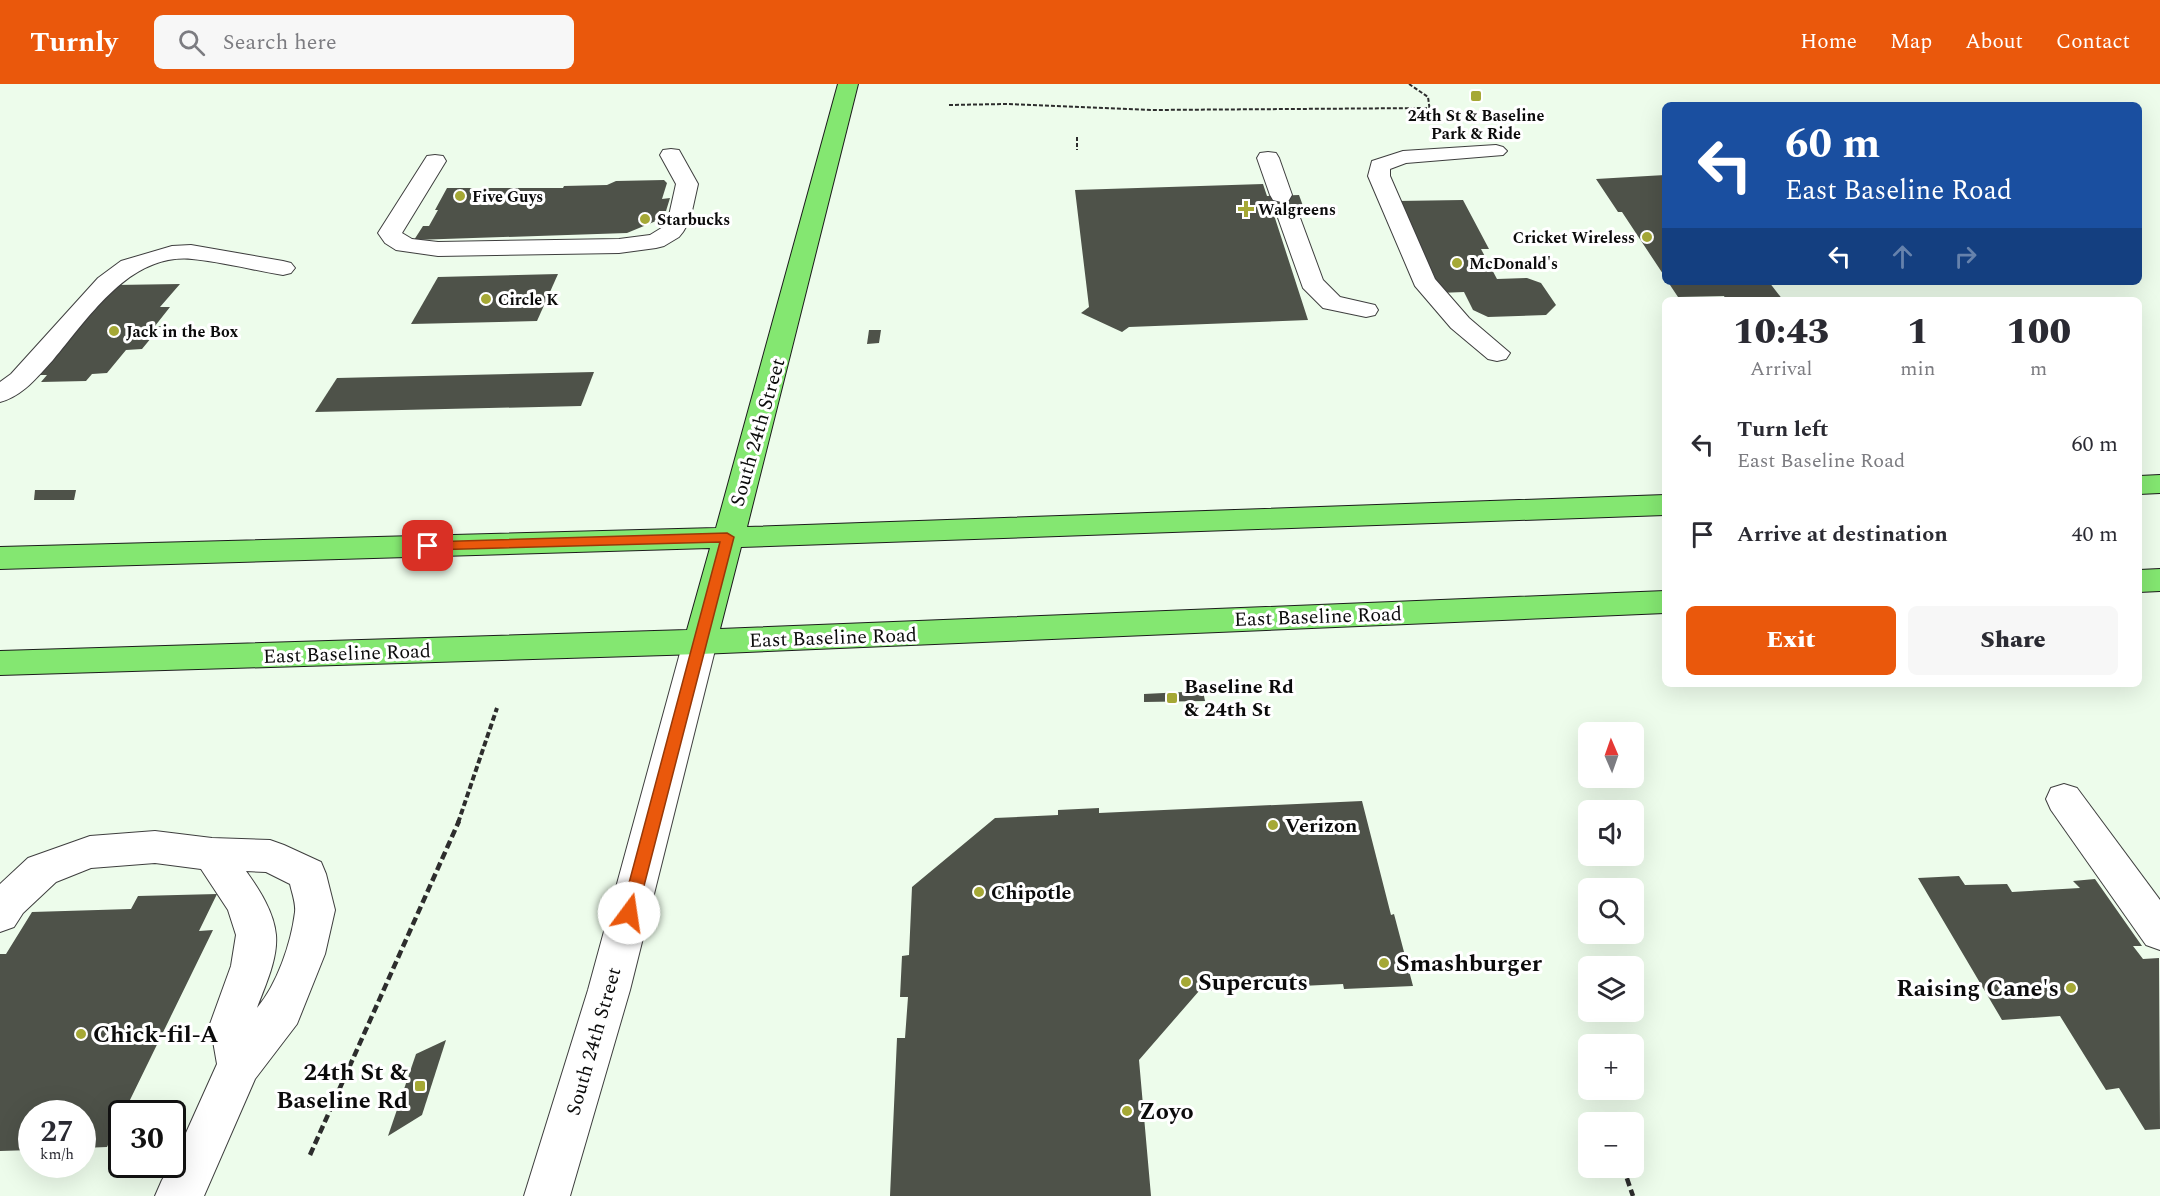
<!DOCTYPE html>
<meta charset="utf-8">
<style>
body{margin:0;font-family:Spectral,serif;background:#f7f7f7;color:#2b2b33;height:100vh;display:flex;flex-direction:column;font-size:22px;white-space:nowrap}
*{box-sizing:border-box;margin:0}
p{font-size:20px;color:#7c7c81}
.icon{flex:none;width:33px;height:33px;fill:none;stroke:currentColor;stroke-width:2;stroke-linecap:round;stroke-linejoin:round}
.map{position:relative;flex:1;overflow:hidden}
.sheet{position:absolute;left:1662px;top:213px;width:480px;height:390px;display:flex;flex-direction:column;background:#fff;border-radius:9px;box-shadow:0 6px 24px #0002}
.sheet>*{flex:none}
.banner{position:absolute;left:1662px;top:18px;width:480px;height:183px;border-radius:9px;box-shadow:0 6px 24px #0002;background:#1a4fa0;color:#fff;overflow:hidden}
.needle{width:39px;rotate:358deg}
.buttons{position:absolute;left:1578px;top:638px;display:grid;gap:12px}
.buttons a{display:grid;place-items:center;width:66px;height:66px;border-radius:9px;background:#fff;box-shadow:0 6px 24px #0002;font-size:30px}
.speed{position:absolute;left:18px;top:1016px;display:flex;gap:12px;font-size:30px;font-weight:700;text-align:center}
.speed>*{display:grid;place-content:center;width:78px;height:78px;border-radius:50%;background:#fff;box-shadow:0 6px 24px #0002;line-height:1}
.speed small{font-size:15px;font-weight:400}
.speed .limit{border:3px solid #111;border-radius:9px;background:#fff;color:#111}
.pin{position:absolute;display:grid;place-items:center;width:51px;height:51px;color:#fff;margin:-26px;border-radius:12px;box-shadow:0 3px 9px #0006}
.me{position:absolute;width:66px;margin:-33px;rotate:14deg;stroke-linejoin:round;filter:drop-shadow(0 0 4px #0008)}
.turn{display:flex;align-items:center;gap:21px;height:126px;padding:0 24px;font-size:27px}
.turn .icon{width:78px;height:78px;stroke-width:2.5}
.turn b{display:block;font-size:42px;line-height:51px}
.lanes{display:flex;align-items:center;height:57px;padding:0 24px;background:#0003;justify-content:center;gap:30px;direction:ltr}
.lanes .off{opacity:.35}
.eta{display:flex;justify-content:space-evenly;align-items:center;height:102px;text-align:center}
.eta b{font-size:36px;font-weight:800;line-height:42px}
.button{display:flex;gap:12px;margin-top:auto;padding:12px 24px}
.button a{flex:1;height:69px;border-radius:9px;background:#ea580c;color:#fff;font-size:24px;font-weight:800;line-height:69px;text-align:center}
.button a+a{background:#f7f7f7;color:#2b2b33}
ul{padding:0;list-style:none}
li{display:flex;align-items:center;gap:18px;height:90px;padding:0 24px}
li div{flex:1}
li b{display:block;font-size:22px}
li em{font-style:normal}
header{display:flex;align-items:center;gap:36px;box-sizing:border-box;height:84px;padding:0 30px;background:#ea580c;color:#fff}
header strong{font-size:28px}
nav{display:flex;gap:33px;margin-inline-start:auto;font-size:21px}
.search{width:420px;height:54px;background:#f7f7f7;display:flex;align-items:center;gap:15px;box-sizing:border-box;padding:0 21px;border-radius:9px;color:#7c7c81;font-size:22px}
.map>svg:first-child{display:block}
.building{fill:#4e5249}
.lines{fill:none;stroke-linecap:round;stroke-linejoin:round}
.minor-casing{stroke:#3e3e3e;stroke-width:2}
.major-casing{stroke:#1c1c1c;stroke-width:2}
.path-far2{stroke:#2d2d2d;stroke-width:2;stroke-dasharray:4 2;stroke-linecap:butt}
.path-far1{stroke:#2d2d2d;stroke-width:4;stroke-dasharray:6 3;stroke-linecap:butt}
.path{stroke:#2d2d2d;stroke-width:4.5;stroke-dasharray:8 4;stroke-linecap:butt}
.minor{fill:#fff;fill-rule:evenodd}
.major{fill:#84e771;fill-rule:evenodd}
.route{fill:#ea580c;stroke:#983908;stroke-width:1.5}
.poi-dot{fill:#a5a835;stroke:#fff;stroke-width:2}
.labels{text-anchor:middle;stroke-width:6;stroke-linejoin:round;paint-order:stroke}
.far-poi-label{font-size:16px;font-weight:bold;fill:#0b0b0b;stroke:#fff;text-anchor:start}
.street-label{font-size:20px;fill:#0b0b0b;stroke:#fff}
.poi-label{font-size:20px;font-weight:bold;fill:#0b0b0b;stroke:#fff;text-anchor:start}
.near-poi-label{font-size:24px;font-weight:bold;fill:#0b0b0b;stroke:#fff;text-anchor:start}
</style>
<header>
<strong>Turnly</strong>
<div class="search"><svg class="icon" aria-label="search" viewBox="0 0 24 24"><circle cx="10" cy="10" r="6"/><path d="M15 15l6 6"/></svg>Search here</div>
<nav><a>Home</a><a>Map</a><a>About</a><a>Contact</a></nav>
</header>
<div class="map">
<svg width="2160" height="1112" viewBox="0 0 2160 1112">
<rect width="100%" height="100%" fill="#edfceb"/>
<g class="building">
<path d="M1665,91v102l-43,-65h-4l-22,-33z"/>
<path d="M664,96l3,3 -5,16 8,-1 -4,13h-7l-3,10 -29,12 -213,7 9,-14h6l9,-16h-3l12,-22h116l1,-2 43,-1 9,-4z"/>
<path d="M1263,100l4,12 32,-1 7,19 -32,1 34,105 -179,7 -7,5 -41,-19 8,-6 -14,-117z"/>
<path d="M1463,116l26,49h-8l16,30 30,-1 14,5 15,22 -10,10 -58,2 -15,-7 -9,-18 -25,1 -42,-92z"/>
<path d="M558,190l-21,47 -126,3 27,-47z"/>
<path d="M1668,198h101l14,18h-57l-2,-4 -46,1z"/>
<path d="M180,200l-20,23h10l-15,19h6l-19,23 -16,1 -19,23 -15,1 -6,7 -45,1 6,-7h-10l78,-90z"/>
<path d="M869,246h12l-2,13 -12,1z"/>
<path d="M594,288l-13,34 -266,6 22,-34z"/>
<path d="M35,406h41l-2,10h-40z"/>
<path d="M1203,607l2,10 -61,1v-8z"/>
<path d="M1362,717l29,114 3,-1 19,72 -69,3 -1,-5 -144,7 -60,69 12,136h-261l7,-158h8l3,-41h-8l2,-41 7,-1 3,-68 83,-69 63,-3v-5l41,-2v5z"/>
<path d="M1959,792l6,9 42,-1 5,8 68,-4 -7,-7 22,-2 47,67h-9l10,13 16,-1 1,171 -15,1 -26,-42 -13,2 -46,-74 -58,4 -84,-142z"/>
<path d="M217,810l-18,37 14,-1 -106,217 -25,1v-35h-50v37l-32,1v-197h6l26,-42 99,-3 7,-13z"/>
<path d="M446,956l-24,75 -34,21 28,-82z"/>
</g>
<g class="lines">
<g class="minor-casing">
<g id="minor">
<path d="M1496,61l7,2 4,4 -4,4 -97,8 -16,6v7l45,103 34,39 41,35 -4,6 -9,2 -9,-2 -37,-31 -36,-42 -47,-110 4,-15 31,-10z"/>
<path d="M671,65l8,1 19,34 -8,36 -7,12 -4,5 -15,9 -8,2 -37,5 -181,3 -42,-6 -11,-7 -7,-10 49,-77 8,-1 8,1 3,5 -44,72 10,6 26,3 181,-3 31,-4 13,-8 5,-7 8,-36 -16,-29 3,-5z"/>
<path d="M1268,68l8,1 3,5 13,37 -3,5 -8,2 -8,-2 -3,-5 -13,-37 3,-5z"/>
<path d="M1288,124l8,2 3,5 24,65 17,17 35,8 3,5 -3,5 -9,2 -43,-9 -20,-20 -26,-73 3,-5z"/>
<path d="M191,161l92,16 8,2 4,5 -4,5 -8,2c-30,-5 -60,-13 -91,-16 -63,-6 -103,59 -139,101 -16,17 -30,36 -53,42v-20l11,-8 87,-96 23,-17 51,-15z"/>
<path d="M700,546l12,3 5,9 -87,348 -60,206h-46l64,-206 95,-348 5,-9z"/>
<path d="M2064,700l13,4 83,112v50l-14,-5 -95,-135 -5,-11 5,-11z"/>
<path d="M155,747l57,7 58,2 14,5 37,17 5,12 9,36 -10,44 -28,70 -42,55 -51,117h-49l7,-16 10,-16 45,-100 -7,-40 21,-58 5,-31 -8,-25 -27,-41 -46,-6 -64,5 -35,14 -33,31 -9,14 -14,5v-48l28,-26 62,-22zM246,787l20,1 24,12c2,9 6,19 5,28 -4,32 -18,72 -38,96 8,-22 21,-49 19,-73 -2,-23 -17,-46 -30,-64z"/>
</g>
</g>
<g class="major-casing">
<g id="major">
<path d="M838,0h20l-111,443 918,-32v20l-924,32 -21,82 945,-38v22l-965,41 -700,21v-24l687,-21 23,-82 -710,21v-22l716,-19z"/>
<path d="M2160,391v18l-21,1v-18z"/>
<path d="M2160,485v22l-21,1v-22z"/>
</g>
</g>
<g class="path-far2">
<path d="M1409,0l19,13 3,22"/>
<path d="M949,21l57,-1 146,6 278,-2"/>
<path d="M1077,53v13"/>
</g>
<path class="path-far1" d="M458,739l39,-115"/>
<g class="path">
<path d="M310,1071l149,-334"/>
<path d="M1623,1083l10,29"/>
</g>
<use href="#minor" class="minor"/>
<use href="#major" class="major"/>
</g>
<path class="route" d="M727,449l7,4 -97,376 -2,5 -6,2 -6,-2 -2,-5 99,-371 -292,8 -6,-4 6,-4z"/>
<g class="poi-dot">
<rect x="1470" y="6" width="12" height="12" rx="3"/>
<circle cx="460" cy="112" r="6"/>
<path d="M1243 116h6v6h6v6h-6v6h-6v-6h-6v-6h6z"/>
<circle cx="645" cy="135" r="6"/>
<circle cx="1647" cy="153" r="6"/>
<circle cx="1457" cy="179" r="6"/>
<circle cx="486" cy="215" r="6"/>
<circle cx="114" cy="247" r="6"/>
<rect x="1166" y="608" width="12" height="12" rx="3"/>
<circle cx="1273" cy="741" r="6"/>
<circle cx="979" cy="808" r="6"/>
<circle cx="1384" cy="879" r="6"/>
<circle cx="1186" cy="898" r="6"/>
<circle cx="2071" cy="904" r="6"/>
<circle cx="81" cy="950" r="6"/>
<rect x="414" y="996" width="12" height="12" rx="3"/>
<circle cx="1127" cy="1027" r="6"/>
</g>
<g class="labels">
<g class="far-poi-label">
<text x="1476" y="37" text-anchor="middle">24th St &amp; Baseline<tspan x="1476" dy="18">Park &amp; Ride</tspan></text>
<text x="472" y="118">Five Guys</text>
<text x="1258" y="131">Walgreens</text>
<text x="657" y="141">Starbucks</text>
<text x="1635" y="159" text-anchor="end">Cricket Wireless</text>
<text x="1469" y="185">McDonald's</text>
<text x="498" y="221">Circle K</text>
<text x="126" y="253">Jack in the Box</text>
</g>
<g class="street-label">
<text transform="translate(757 348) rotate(-74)" y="7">South 24th Street</text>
<text transform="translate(1318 532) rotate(-2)" y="7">East Baseline Road</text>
<text transform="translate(833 553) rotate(-2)" y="7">East Baseline Road</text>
<text transform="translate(347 569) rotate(-2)" y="7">East Baseline Road</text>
<text transform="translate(593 957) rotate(-74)" y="7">South 24th Street</text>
</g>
<g class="poi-label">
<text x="1184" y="609">Baseline Rd<tspan x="1184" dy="23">&amp; 24th St</tspan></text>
<text x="1285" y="748">Verizon</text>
<text x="991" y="815">Chipotle</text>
</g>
<g class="near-poi-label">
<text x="1396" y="887">Smashburger</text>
<text x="1198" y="906">Supercuts</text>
<text x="2059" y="912" text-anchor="end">Raising Cane's</text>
<text x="93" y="958">Chick-fil-A</text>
<text x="408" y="996" text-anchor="end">24th St &amp;<tspan x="408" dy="28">Baseline Rd</tspan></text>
<text x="1139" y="1035">Zoyo</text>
</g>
</g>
</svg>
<div class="buttons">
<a><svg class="needle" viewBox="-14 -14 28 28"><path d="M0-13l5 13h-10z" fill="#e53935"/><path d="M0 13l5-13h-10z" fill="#7c7c81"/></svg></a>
<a><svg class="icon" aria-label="sound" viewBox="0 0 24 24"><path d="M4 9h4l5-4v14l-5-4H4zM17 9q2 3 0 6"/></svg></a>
<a><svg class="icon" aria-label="search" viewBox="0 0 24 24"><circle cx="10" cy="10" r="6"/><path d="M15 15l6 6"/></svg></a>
<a><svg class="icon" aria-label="layers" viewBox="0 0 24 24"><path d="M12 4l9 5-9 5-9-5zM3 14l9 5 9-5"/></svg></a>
<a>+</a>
<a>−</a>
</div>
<div class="speed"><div>27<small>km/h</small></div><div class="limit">30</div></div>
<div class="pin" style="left:428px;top:462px;background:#d93025"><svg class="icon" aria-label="arrive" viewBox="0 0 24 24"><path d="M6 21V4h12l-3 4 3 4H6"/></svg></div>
<svg class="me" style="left:629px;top:829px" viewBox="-20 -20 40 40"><circle r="19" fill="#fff"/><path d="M0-13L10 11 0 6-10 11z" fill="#ea580c"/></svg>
<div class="banner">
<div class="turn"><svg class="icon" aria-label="left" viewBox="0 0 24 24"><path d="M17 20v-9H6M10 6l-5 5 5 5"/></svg><div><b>60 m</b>East Baseline Road</div></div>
<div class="lanes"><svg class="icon" aria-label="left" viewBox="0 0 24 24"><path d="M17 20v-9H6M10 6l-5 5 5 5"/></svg><svg class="icon off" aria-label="ahead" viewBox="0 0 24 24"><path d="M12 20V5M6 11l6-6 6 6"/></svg><svg class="icon off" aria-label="right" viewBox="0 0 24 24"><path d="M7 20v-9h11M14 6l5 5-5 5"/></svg></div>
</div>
<section class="sheet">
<div class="eta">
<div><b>10:43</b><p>Arrival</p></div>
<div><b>1</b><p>min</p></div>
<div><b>100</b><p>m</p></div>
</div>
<ul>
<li><svg class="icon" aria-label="left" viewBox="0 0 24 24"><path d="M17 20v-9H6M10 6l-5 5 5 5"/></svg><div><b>Turn left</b><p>East Baseline Road</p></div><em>60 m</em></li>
<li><svg class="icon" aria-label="arrive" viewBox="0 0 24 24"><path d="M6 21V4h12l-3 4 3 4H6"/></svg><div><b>Arrive at destination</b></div><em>40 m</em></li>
</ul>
<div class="button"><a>Exit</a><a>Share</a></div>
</section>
</div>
